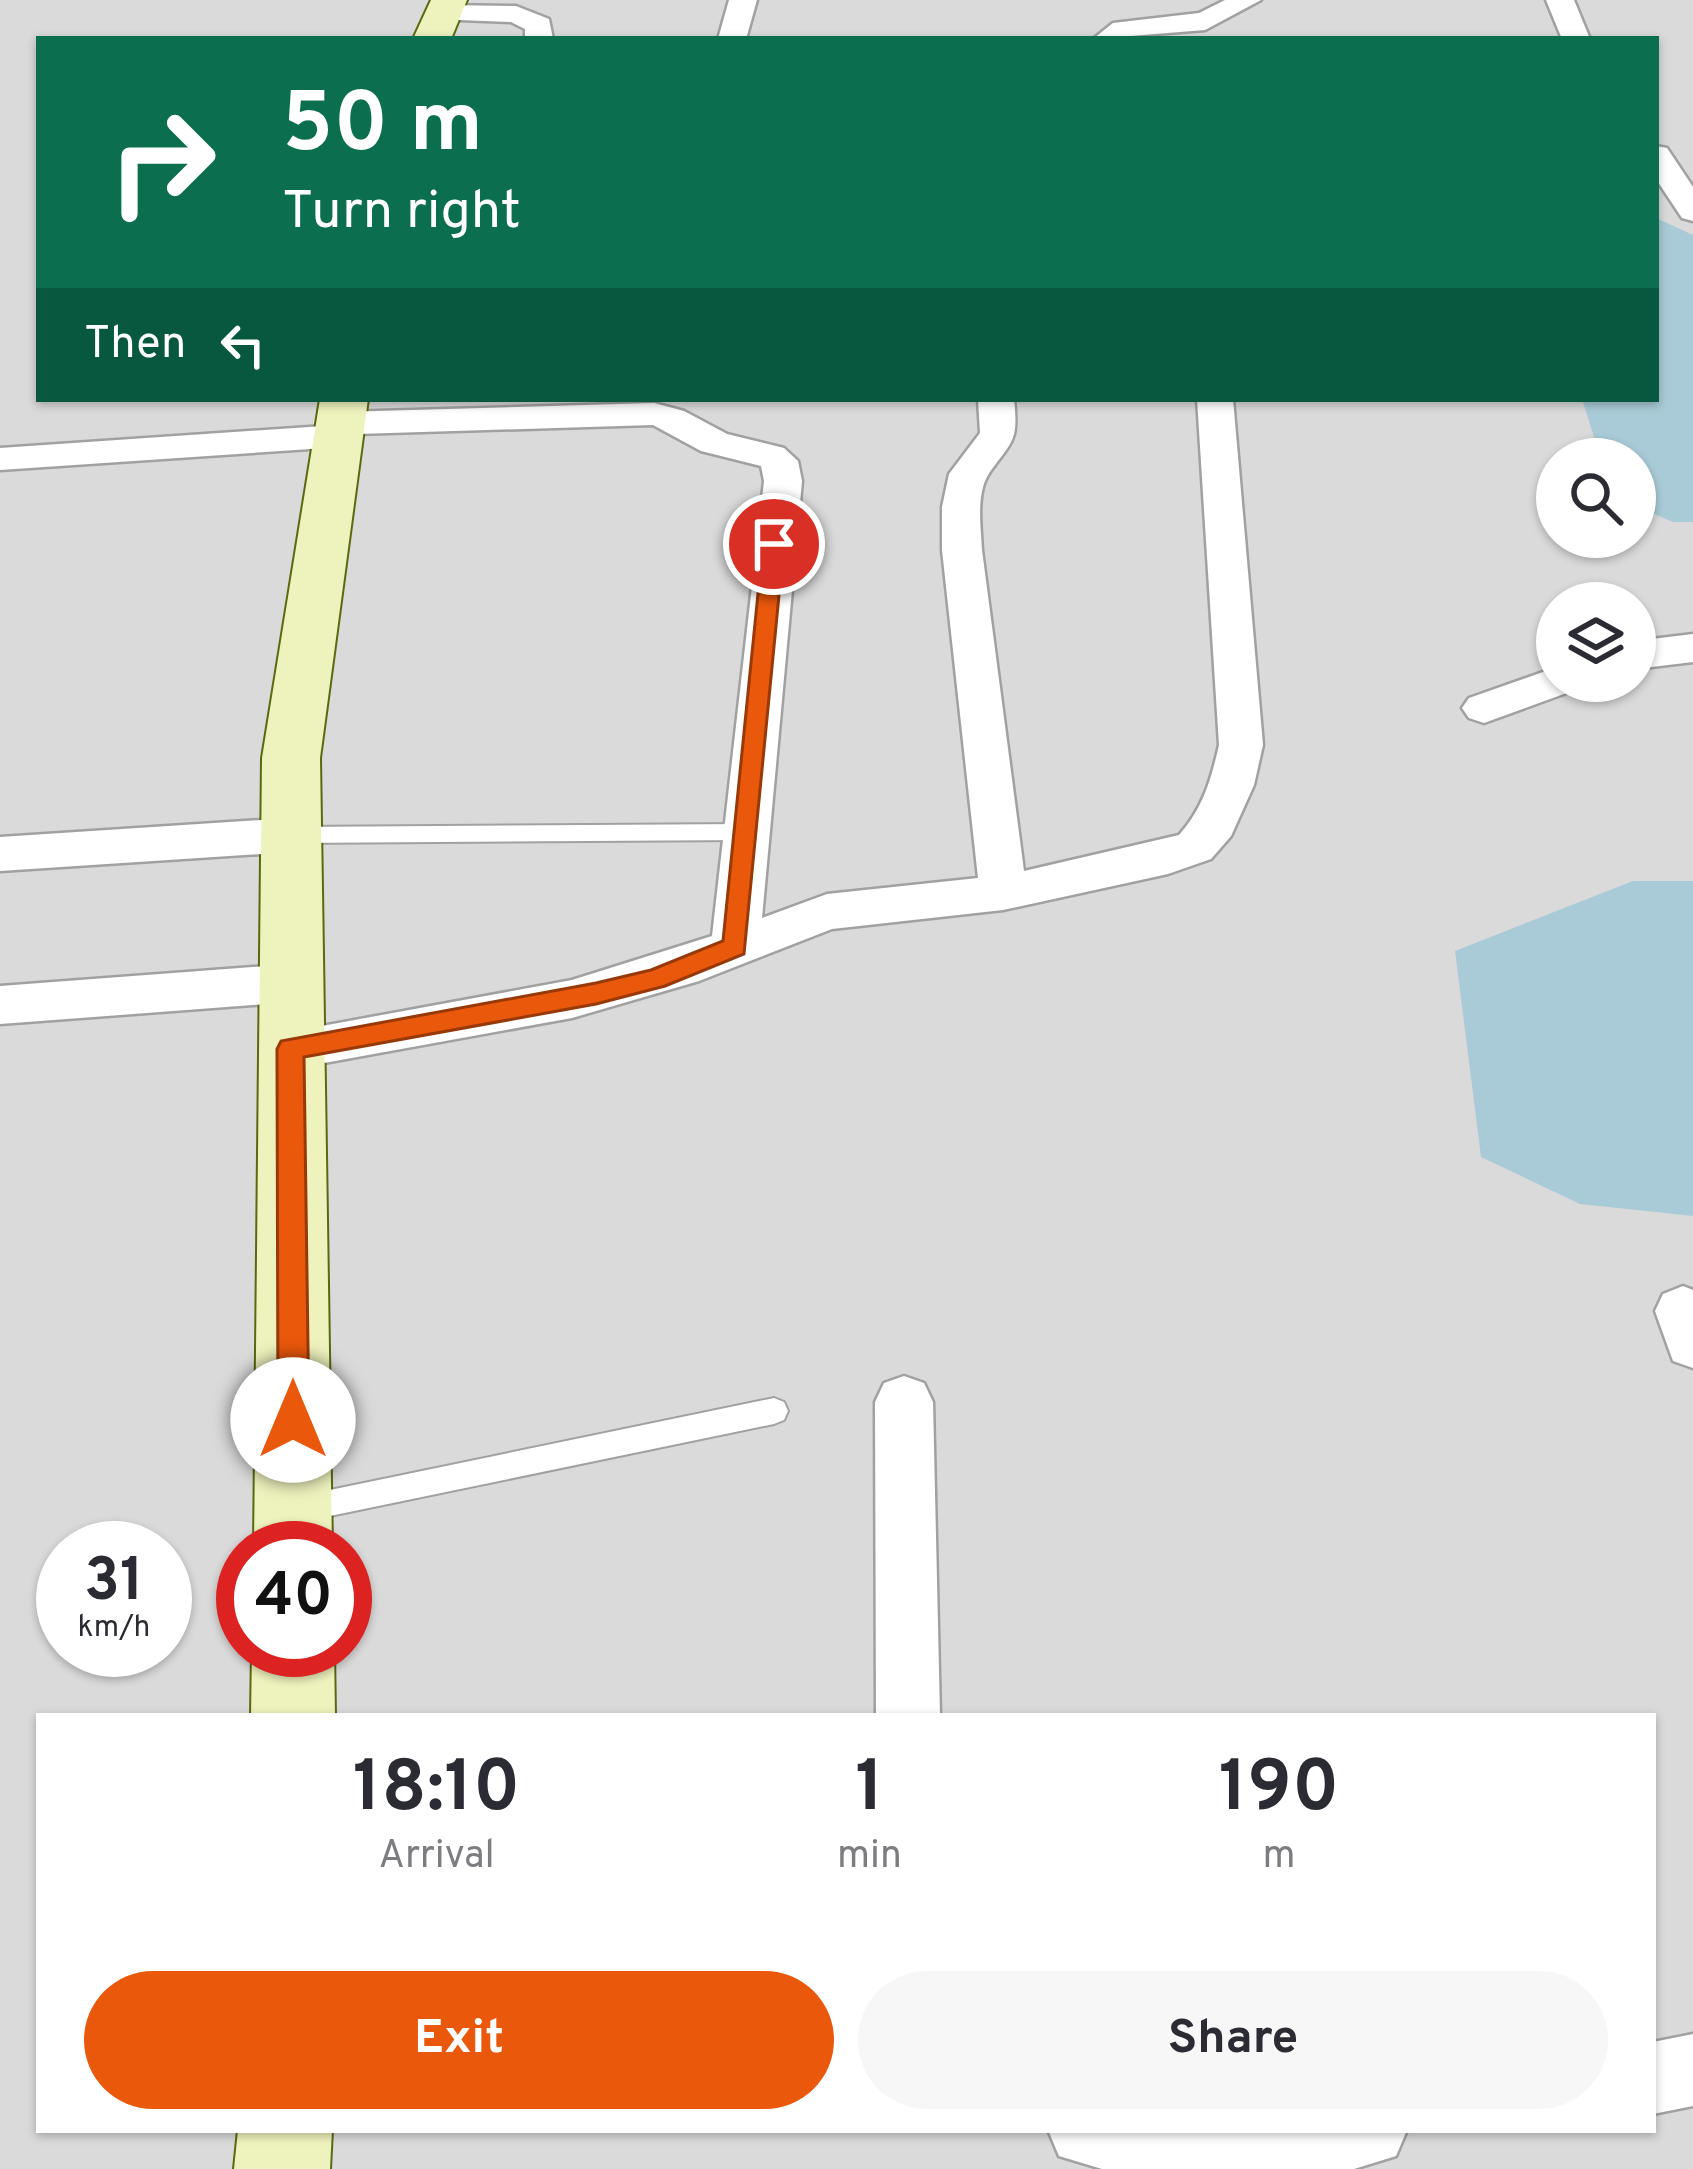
<!DOCTYPE html>
<style>
body{margin:0;font-family:Overpass,sans-serif;background:#f7f7f7;color:#2b2b33;height:100vh;display:flex;flex-direction:column;font-size:45px;white-space:nowrap}
*{box-sizing:border-box;margin:0}
p{font-size:39px;color:#7c7c81}
.icon{flex:none;width:66px;height:66px;fill:none;stroke:currentColor;stroke-width:2;stroke-linecap:round;stroke-linejoin:round}
.map{position:relative;flex:1;overflow:hidden}
.drawer{position:absolute;left:36px;top:1713px;width:1620px;height:420px;display:flex;flex-direction:column;background:#fff;border-radius:0px;box-shadow:0 3px 9px #0004}
.drawer>*{flex:none}
.guide{position:absolute;left:36px;top:36px;width:1623px;height:366px;border-radius:0px;box-shadow:0 3px 9px #0004;background:#0b6e4f;color:#fff;overflow:hidden}
.controls{position:absolute;left:1536px;top:438px;display:grid;gap:24px}
.controls a{display:grid;place-items:center;width:120px;height:120px;border-radius:50%;background:#fff;box-shadow:0 3px 9px #0004;font-size:60px}
.speed{position:absolute;left:36px;top:1521px;display:flex;gap:24px;font-size:60px;font-weight:700;text-align:center}
.speed>*{display:grid;place-content:center;width:156px;height:156px;border-radius:50%;background:#fff;box-shadow:0 3px 9px #0004;line-height:1}
.speed small{font-size:30px;font-weight:400}
.speed .limit{border:18px solid #d22;background:#fff;color:#111}
.pin{position:absolute;display:grid;place-items:center;width:102px;height:102px;color:#fff;margin:-51px;border:6px solid #fff;border-radius:50%;box-shadow:0 3px 12px #0007}
.me{position:absolute;width:132px;margin:-66px;rotate:0deg;stroke-linejoin:round;filter:drop-shadow(0 0 9px #0008)}
.turn{display:flex;align-items:center;gap:42px;height:252px;padding:0 48px;font-size:54px}
.turn .icon{width:156px;height:156px;stroke-width:2.5}
.turn b{display:block;font-size:84px;line-height:102px}
.then{display:flex;align-items:center;height:114px;padding:0 48px;background:#0003;gap:24px;font-size:45px}
.eta{display:flex;justify-content:space-evenly;align-items:center;height:204px;text-align:center}
.eta b{font-size:72px;font-weight:700;line-height:84px}
.cta{display:flex;gap:24px;margin-top:auto;padding:24px 48px}
.cta a{flex:1;height:138px;border-radius:72px;background:#ea580c;color:#fff;font-size:48px;font-weight:700;line-height:138px;text-align:center}
.cta a+a{background:#f7f7f7;color:#2b2b33}
.map>svg:first-child{display:block}
.residential{fill:#dbdada;fill-rule:evenodd}
.water{fill:#a9cbd7}
.lines{fill:none;stroke-linecap:round;stroke-linejoin:round}
.lane-casing{stroke:#a1a1a1;stroke-width:4}
.street-casing{stroke:#a1a1a1;stroke-width:5}
.secondary-casing{stroke:#5c6810;stroke-width:4}
.lane{fill:#fff;fill-rule:evenodd}
.street{fill:#fff;fill-rule:evenodd}
.secondary{fill:#eef2bd;fill-rule:evenodd}
.route{fill:#ea580c;stroke:#983908;stroke-width:3}
</style>
<div class="map">
<svg width="1693" height="2169" viewBox="0 0 1693 2169">
<rect width="100%" height="100%" fill="#edebe4"/>
<path class="residential" d="M0,0h1693v2169h-1693zM39,39h1617v360h-1617zM1557,459h78v78h-78zM1557,603h78v78h-78zM63,1548h102v102h-102zM243,1548h102v102h-102zM39,1716h1614v414h-1614z"/>
<g class="water">
<path d="M1656,218l37,17v287h-20l-38,-16v-47h-34l-19,-60h74z"/>
<path d="M1633,881h60v335l-113,-12 -99,-47 -26,-206z"/>
</g>
<g class="lines">
<g class="lane-casing">
<g id="lane">
<path d="M747,824l11,8 -11,8 -454,3 -11,-8 11,-8z"/>
<path d="M774,1398l10,4 4,9 -4,9 -10,4 -473,98 -10,-4 -4,-9 4,-9 10,-4z"/>
</g>
</g>
<g class="street-casing">
<g id="street">
<path d="M729,0h28l-11,39h-28z"/>
<path d="M1225,0h36l-56,30 -112,9 20,-16 86,-10z"/>
<path d="M1546,0h28l16,39h-28z"/>
<path d="M444,5l72,1 33,13 4,20h-28v-10l-14,-7 -77,-3 -4,-6z"/>
<path d="M1656,146l11,2 26,39v34l-11,-3 -26,-39z"/>
<path d="M978,399h36c5,45 -3,42 -26,76 -12,20 -7,53 -6,75l42,321 155,-36c24,-27 32,-55 40,-90l-22,-346h36l30,346 -9,40 -23,51 -20,23 -43,15 -165,36 -171,19 -133,52 -127,37 -281,51 -18,-6 -7,-14 7,-14 299,-55 140,-44 52,-455 -3,-15 -60,-15 -48,-26 -296,9 -4,10 -13,3 -340,23v-22l324,-22 4,-11 13,-3 313,-9 30,8 43,23 57,14 14,13 4,20 -40,437 65,-24 151,-16 -36,-328v-43l7,-33 31,-41z"/>
<path d="M1693,634v28l-58,7v-28z"/>
<path d="M1557,667v14h21l-6,10 -88,32 -15,-5 -7,-10 7,-10z"/>
<path d="M292,818l16,5 7,12 -7,12 -16,5 -292,19v-34z"/>
<path d="M294,964l17,6 7,13 -7,13 -17,6 -294,22v-38z"/>
<path d="M1683,1286l10,4v78l-20,-7 -18,-50 8,-17z"/>
<path d="M904,1376l20,7 9,19 7,314h-64l-1,-314 9,-19z"/>
<path d="M1693,2034v72l-40,8v-72z"/>
<path d="M1048,2130h359l-11,26 -42,13h-252l-43,-13z"/>
</g>
</g>
<g class="secondary-casing">
<g id="secondary">
<path d="M431,0h36l-16,39h-38z"/>
<path d="M320,399h48l-48,359 12,790h-78l8,-790z"/>
<path d="M252,1650h82l1,66h-84z"/>
<path d="M238,2130h94l-2,39h-96z"/>
</g>
</g>
<use href="#lane" class="lane"/>
<use href="#street" class="street"/>
<use href="#secondary" class="secondary"/>
</g>
<path class="route" d="M774,537l10,7 -40,410 -79,32 -69,18 -292,53 5,363 -5,10 -11,5 -11,-5 -4,-10 -1,-371 4,-8 315,-58 55,-13 72,-29 40,-397z"/>
</svg>
<div class="controls">
<a><svg class="icon" aria-label="search" viewBox="0 0 24 24"><circle cx="10" cy="10" r="6"/><path d="M15 15l6 6"/></svg></a>
<a><svg class="icon" aria-label="layers" viewBox="0 0 24 24"><path d="M12 4l9 5-9 5-9-5zM3 14l9 5 9-5"/></svg></a>
</div>
<div class="speed"><div>31<small>km/h</small></div><div class="limit">40</div></div>
<div class="pin" style="left:774px;top:544px;background:#d93025"><svg class="icon" aria-label="arrive" viewBox="0 0 24 24"><path d="M6 21V4h12l-3 4 3 4H6"/></svg></div>
<svg class="me" style="left:293px;top:1420px" viewBox="-20 -20 40 40"><circle r="19" fill="#fff"/><path d="M0-13L10 11 0 6-10 11z" fill="#ea580c"/></svg>
<div class="guide">
<div class="turn"><svg class="icon" aria-label="right" viewBox="0 0 24 24"><path d="M7 20v-9h11M14 6l5 5-5 5"/></svg><div><b>50 m</b>Turn right</div></div>
<div class="then">Then<svg class="icon" aria-label="left" viewBox="0 0 24 24"><path d="M17 20v-9H6M10 6l-5 5 5 5"/></svg></div>
</div>
<section class="drawer">
<div class="eta">
<div><b>18:10</b><p>Arrival</p></div>
<div><b>1</b><p>min</p></div>
<div><b>190</b><p>m</p></div>
</div>
<div class="cta"><a>Exit</a><a>Share</a></div>
</section>
</div>
